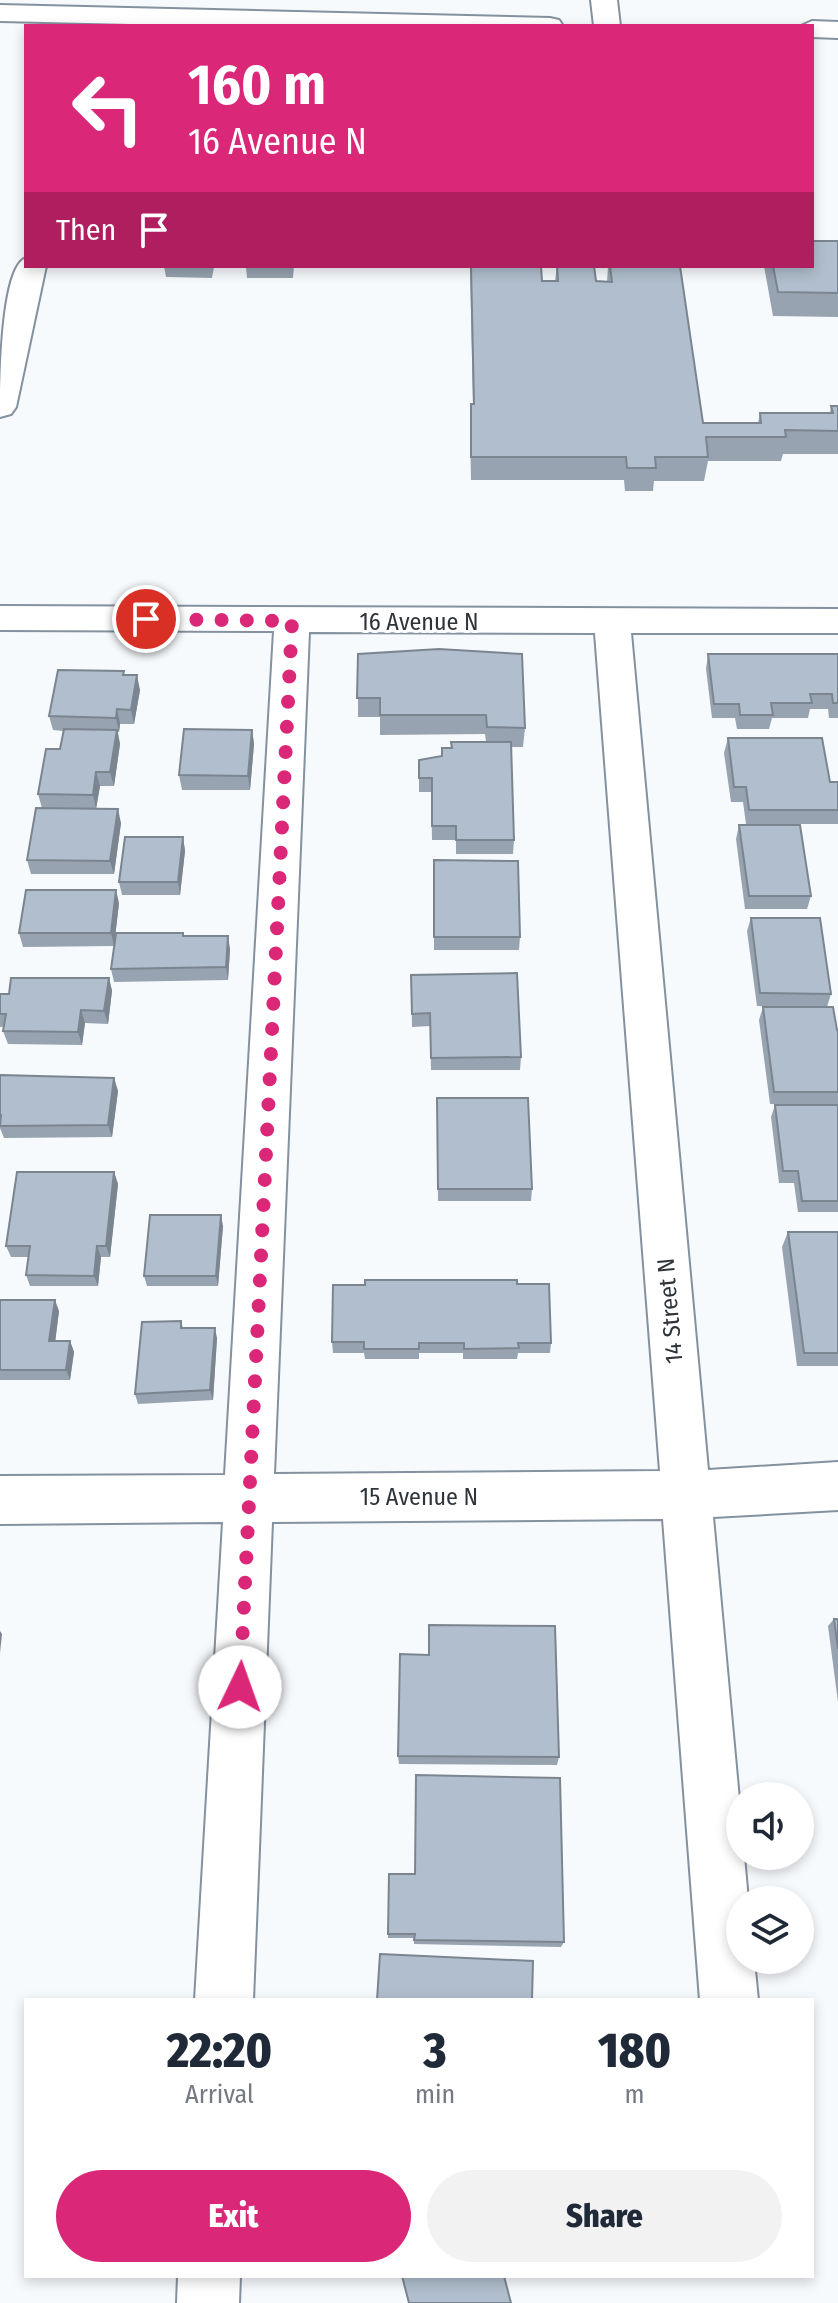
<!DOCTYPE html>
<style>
body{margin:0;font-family:"Fira Sans Condensed",sans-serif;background:#f2f2f3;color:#1f2937;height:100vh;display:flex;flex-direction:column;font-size:30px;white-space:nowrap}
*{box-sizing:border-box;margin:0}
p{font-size:26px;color:#747a83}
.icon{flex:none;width:44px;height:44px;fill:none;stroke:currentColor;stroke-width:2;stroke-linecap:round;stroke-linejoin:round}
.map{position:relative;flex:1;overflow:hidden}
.side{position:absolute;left:24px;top:1998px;width:790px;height:280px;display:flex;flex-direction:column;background:#fff;border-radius:0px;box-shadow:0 4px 12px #0003}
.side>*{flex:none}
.banner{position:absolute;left:24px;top:24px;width:790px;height:244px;border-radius:0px;box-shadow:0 4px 12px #0003;background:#db2777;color:#fff;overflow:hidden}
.fabs{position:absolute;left:726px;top:1782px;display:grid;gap:16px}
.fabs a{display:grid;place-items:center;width:88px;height:88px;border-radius:50%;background:#fff;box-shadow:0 4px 12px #0003;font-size:40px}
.pin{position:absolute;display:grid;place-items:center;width:68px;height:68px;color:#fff;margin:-34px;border:4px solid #fff;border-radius:50%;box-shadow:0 2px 8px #0007}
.me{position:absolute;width:88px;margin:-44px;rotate:3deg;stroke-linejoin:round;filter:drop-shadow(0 0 6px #0008)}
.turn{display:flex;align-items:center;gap:28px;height:168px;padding:0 32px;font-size:36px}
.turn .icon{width:104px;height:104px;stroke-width:2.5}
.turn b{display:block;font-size:56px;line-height:68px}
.then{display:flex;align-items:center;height:76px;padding:0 32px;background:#0003;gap:16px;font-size:30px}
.eta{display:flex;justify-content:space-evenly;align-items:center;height:136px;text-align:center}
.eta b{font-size:48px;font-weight:800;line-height:56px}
.action{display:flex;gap:16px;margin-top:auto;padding:16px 32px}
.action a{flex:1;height:92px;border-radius:48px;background:#db2777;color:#fff;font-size:32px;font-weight:800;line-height:92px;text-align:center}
.action a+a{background:#f2f2f3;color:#1f2937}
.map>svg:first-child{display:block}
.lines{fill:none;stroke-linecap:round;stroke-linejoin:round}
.minor-casing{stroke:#84919f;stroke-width:4}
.minor{fill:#fff;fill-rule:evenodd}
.wall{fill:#97a3b0}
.shaded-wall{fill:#7b8590}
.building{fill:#b0becd;stroke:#7b8590;stroke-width:2}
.route{stroke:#db2777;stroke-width:14;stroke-dasharray:0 25.2}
.labels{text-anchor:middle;stroke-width:6;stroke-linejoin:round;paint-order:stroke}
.street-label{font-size:24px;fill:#2e343a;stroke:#fff}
</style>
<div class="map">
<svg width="838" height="2303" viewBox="0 0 838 2303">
<rect width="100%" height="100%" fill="#f7fafd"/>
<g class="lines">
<g class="minor-casing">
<g id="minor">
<path d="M591,0h26l3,26h-26z"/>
<path d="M0,5l550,13 9,2 4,6h-346l-217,-5z"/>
<path d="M812,21l26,1v16l-26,-1v-11h-11z"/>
<path d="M26,258v8h20l-30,141 -5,7 -11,3c0,-27 0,-150 26,-159z"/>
<path d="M0,606l838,3v24h-207l77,837 130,-8v48l-125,7 27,293v46h4l4,44h-8v60h14l4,40h-58l-37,-481 -391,3 -19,478h-58l28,-478 -223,2v-48l225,-1 49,-844 -274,-1zM309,632l286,1 65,838 -386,3z"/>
<path d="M178,2276h62l-1,27h-62z"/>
</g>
</g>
<use href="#minor" class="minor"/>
</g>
<g class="wall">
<path d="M838,241v76l-65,-1 -9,-50h48z"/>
<path d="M164,266h130l-1,12h-46l-1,-11h-32l-2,11 -46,-1z"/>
<path d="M470,266h73l-2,2 1,13h13l2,-15 39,15 11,1 1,-16h72l23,157h55l2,-10h70l1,-7h7v48h-55l-2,7h-73l-4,20h-50l-1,10h-28l-1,-11h-153l-1,-52 1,-24h2z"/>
<path d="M358,654l167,74 -2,19h-12l3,93 -1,14h-57v-14h-24l-1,-48h-12v-32l23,-4 10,-8 34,-6 -1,-8 -105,1v-18h-22z"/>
<path d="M708,654h130v64h-9l-1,-9h-18l-2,9h-36l-3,11h-32l-2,-11h-23l-6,-49z"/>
<path d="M124,671v4l16,15 -6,34h-14l-1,8h-1l2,12 -6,42h-14l-4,23 25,14 -7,51h-83l-4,-14 15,-52 -4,-14 22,-45 3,-18 -10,-1 -4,-14z"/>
<path d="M252,730l2,14 -4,46h-68l-3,-15z"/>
<path d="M728,738l102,44h8v42h-92l-3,-22h-12l-7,-49z"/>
<path d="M739,825l72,71 -4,13h-62l-9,-70z"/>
<path d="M183,837l2,14 -5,44h-58l-3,-13z"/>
<path d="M434,860l86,77 -1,13h-85z"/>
<path d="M119,903l-5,43 -91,1 -4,-14z"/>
<path d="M751,918l80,76 -4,13 11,23v74h-68l-11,-84 4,-13h48l-54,-1 -10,-75z"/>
<path d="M184,936l46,13 -2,31 -114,2 -3,-13z"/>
<path d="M411,975l110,82 -1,13h-89l-1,-44 -18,1z"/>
<path d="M109,978l3,13 -4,33 -23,-1 -3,22 -74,-1 -5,-13 1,-4h-4v-33h9z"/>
<path d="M0,1075l114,3 4,13 -6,46 -108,1 -4,-10z"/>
<path d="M437,1098l95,91 -1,12h-93z"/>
<path d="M775,1105h63v107h-40l-4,-29h-15l-8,-66z"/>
<path d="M114,1172l4,12 -8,73h-9l-3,29h-68l-4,-11 2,-18h-17l-5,-11z"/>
<path d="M223,1226l-5,60h-71l-3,-10z"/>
<path d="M788,1232h50v134h-41l-15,-119z"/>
<path d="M517,1284l34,59 -1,10h-32l-1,6h-54v-6h-44v6h-54l-1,-6h-31l-1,-11z"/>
<path d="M0,1300l59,11 -4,30h15l4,11 -4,28h-70z"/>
<path d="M181,1321l2,7 34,10 -4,62 -75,4 -3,-10z"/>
<path d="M834,1619h4v83l-10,-76z"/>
<path d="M429,1655l130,102 -2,8 -158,-1 -1,-8z"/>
<path d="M415,1874l149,68 -3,5 -147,-3v-6h-26v-4z"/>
</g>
<g class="shaded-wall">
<path d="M137,675l3,15 -6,34 -3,-14z"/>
<path d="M117,709l3,15 -1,8 -3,-14z"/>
<path d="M117,730l3,14 -6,42 -4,-14z"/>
<path d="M252,730l2,14 -4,46 -2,-14z"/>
<path d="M96,772l4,14 -4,23 -3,-14z"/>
<path d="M118,809l3,14 -7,51 -4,-13z"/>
<path d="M183,837l2,14 -5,44 -2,-13z"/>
<path d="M116,890l3,13 -5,43 -3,-13z"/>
<path d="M228,936l2,13 -2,31 -2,-13z"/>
<path d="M109,978l3,13 -4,33 -4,-13z"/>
<path d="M81,1010l4,13 -3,22 -4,-13z"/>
<path d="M114,1078l4,13 -6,46 -4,-12z"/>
<path d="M114,1172l4,12 -8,73 -4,-11z"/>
<path d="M221,1215l2,11 -5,60 -2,-10z"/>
<path d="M97,1246l4,11 -3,29 -4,-10z"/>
<path d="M55,1300l4,11 -5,41 -5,-11z"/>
<path d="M215,1328l2,10 -4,62 -3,-10z"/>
<path d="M70,1341l4,11 -4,28 -4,-10z"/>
<path d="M0,1631l2,3 -2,19z"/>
</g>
<g class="building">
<path d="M812,241h26v52l-60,-1 -5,-26h39z"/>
<path d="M471,266h70l1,15h16l-1,-15h37l2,15 16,1 -2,-16h70l23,157h58l-1,-10h73l-2,-7h7v25l-53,-1 1,7h-80l2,20h-53l1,11h-29l-1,-11h-155v-53h3z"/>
<path d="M439,649l83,5 3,74 -38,-1 -1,-12h-106v-17h-23l1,-44z"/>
<path d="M708,654h130v49h-5l-1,-9h-22l2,9h-41l2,12h-33l-1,-11h-25z"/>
<path d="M58,670l66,1 -1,4h14l-6,35 -14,-1 -1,9 -67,-2z"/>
<path d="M64,729l53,1 -7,42h-14l-3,23 -55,-1 8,-45h14z"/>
<path d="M184,729l68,1 -4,46 -69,-1z"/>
<path d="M728,738h94l8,44h8v28h-89l-3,-23h-12z"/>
<path d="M451,742h60l3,98h-58v-14h-24v-48h-13v-18l23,-4v-8h10z"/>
<path d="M36,808l82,1 -8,52 -83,-1z"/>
<path d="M739,825h61l11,71h-62z"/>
<path d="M125,837h58l-5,45h-59z"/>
<path d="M434,860l84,1 2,76h-86z"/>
<path d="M26,890h90l-5,43h-92z"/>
<path d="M751,918h69l11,76 -71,-1z"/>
<path d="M116,933h67v3h45l-2,31 -115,2z"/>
<path d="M517,973l4,84 -90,1 -1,-45 -18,1 -1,-39z"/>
<path d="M11,978h98l-5,33 -23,-1 -3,22 -75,-1 3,-17h-6v-20h9z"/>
<path d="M763,1007h70l4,23h1v62h-64z"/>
<path d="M0,1075l114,3 -6,47 -108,1 1,-11h-1z"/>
<path d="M437,1098h91l4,91h-94z"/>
<path d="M775,1105h63v96h-36l-4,-30h-15z"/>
<path d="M17,1172h97l-8,74h-9l-3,30 -68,-1 4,-29h-24z"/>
<path d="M150,1215h71l-5,61h-72z"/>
<path d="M788,1232h50v121h-34z"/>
<path d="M365,1280h152v4h32l2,59h-33l1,5 -55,1v-6h-45v6h-55v-7h-32l1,-57h32z"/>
<path d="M0,1300h55l-6,41h21l-4,29h-66z"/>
<path d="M181,1321v7h34l-5,62 -75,4 7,-72z"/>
<path d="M834,1619h4v30z"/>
<path d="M429,1625l126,1 4,131 -161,-1 2,-102 29,1z"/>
<path d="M416,1775l144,3 4,164 -150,-2 1,-6h-27l1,-60h26z"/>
<path d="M380,1954l153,7 -1,39h-155z"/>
<path d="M402,2276h102l7,27h-102z"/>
</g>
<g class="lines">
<path class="route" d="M146,619l146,2 -52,1066"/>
</g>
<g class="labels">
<g class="street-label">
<text x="419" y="630">16 Avenue N</text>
<text transform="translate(670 1311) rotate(-95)" y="8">14 Street N</text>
<text x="419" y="1505">15 Avenue N</text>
</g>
</g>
</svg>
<div class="fabs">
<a><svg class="icon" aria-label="sound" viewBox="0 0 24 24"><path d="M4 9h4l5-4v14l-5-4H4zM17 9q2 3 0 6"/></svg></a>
<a><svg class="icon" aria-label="layers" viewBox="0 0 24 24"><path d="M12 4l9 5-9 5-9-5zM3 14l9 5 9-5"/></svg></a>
</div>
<div class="pin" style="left:146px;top:619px;background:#d93025"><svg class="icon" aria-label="arrive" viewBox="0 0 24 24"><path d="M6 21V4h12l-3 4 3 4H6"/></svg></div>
<svg class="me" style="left:240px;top:1687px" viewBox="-20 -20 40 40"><circle r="19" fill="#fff"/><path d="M0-13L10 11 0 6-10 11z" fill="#db2777"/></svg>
<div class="banner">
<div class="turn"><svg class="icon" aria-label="left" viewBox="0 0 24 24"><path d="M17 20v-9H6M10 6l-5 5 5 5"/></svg><div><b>160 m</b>16 Avenue N</div></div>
<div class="then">Then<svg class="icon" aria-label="arrive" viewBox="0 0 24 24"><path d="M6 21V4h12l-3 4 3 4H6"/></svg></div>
</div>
<section class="side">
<div class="eta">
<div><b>22:20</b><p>Arrival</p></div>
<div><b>3</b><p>min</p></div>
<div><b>180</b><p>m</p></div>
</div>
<div class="action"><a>Exit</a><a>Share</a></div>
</section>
</div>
